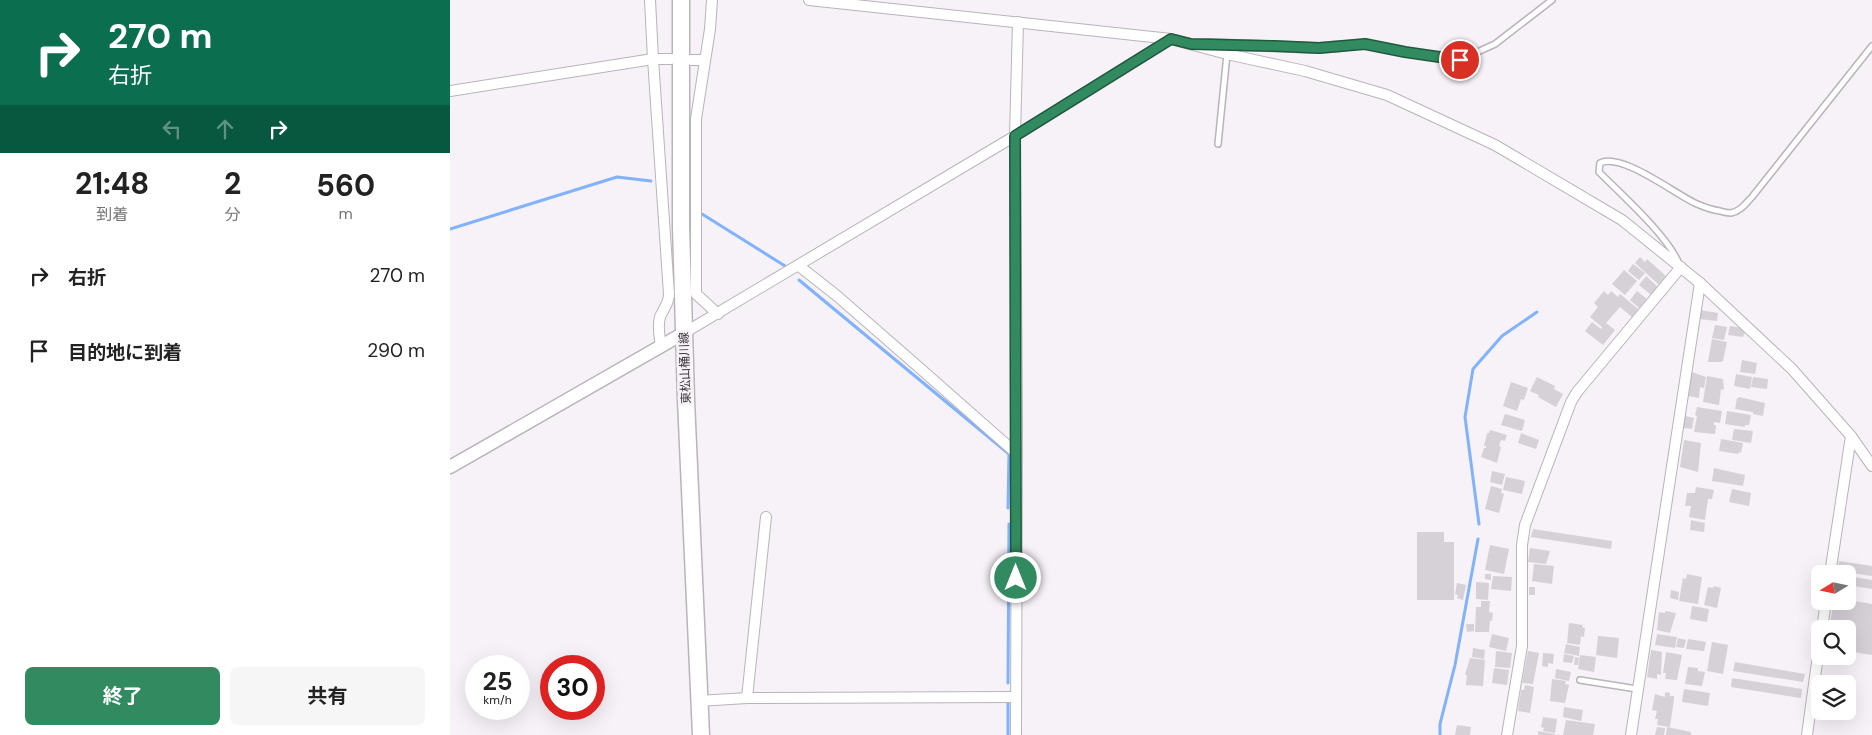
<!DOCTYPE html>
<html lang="ja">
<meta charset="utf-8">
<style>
body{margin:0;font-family:"DM Sans","Noto Sans JP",sans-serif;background:#f6f6f6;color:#222;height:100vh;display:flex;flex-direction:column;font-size:19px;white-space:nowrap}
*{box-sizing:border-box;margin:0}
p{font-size:16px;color:#767676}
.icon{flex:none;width:28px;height:28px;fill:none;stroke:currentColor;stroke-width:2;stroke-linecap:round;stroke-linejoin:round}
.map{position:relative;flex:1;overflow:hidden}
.side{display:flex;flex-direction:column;background:#fff;width:450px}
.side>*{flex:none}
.guide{background:#0b6e4f;color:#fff;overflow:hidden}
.needle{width:32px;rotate:260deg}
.tools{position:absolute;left:1361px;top:565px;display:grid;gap:10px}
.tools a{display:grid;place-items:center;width:45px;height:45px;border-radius:8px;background:#fff;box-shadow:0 5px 20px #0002;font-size:25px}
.speed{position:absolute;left:15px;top:655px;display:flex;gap:10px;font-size:25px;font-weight:700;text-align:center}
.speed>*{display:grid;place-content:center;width:65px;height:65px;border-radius:50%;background:#fff;box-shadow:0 5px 20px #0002;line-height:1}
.speed small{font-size:12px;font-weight:400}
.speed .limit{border:8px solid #d22;background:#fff;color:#111}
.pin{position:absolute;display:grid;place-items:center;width:42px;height:42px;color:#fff;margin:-21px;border:2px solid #fff;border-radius:50%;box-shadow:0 1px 5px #0007}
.me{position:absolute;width:55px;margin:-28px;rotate:0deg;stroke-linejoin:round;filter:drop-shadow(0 0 4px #0008)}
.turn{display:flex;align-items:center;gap:18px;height:105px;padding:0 25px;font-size:22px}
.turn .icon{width:65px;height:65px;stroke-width:2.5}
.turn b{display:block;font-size:35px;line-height:42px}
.lanes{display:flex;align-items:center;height:48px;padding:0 25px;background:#0003;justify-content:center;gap:25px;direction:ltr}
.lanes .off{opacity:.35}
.eta{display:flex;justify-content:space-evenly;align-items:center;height:85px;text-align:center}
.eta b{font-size:30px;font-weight:700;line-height:35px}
.button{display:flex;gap:10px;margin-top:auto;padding:10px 25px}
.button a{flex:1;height:58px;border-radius:8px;background:#328b60;color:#fff;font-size:20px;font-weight:700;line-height:58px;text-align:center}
.button a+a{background:#f6f6f6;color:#222}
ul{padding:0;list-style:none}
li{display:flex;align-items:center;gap:15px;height:75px;padding:0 25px}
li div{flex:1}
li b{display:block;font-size:19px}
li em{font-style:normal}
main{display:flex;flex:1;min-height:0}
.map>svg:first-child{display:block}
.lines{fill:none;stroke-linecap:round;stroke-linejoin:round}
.stream{stroke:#81b2fc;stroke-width:3}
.building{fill:#d6d1d7}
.service-casing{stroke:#b9b4ba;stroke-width:8}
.minor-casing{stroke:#b9b4ba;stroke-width:12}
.tertiary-casing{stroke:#b9b4ba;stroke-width:15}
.primary-casing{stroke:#b9b4ba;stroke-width:19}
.service{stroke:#fff;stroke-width:5}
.minor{stroke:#fff;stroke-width:10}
.tertiary{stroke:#fff;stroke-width:12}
.primary{stroke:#fff;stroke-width:16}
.route-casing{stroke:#205a3e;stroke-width:12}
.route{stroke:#328b60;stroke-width:9}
.labels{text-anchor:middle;stroke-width:5;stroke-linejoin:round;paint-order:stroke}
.street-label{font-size:12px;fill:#3a383a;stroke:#f7f1f8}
</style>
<main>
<section class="side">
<div class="guide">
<div class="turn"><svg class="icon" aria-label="right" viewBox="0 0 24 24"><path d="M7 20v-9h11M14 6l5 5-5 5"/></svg><div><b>270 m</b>右折</div></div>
<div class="lanes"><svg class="icon off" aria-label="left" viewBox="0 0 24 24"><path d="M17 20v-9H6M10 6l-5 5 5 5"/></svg><svg class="icon off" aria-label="ahead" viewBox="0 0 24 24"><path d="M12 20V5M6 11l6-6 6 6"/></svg><svg class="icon" aria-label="right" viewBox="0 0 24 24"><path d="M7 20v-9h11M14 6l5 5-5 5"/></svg></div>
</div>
<div class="eta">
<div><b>21:48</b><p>到着</p></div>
<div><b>2</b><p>分</p></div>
<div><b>560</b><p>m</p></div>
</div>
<ul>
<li><svg class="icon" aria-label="right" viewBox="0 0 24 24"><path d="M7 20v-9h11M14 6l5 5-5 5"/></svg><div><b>右折</b></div><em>270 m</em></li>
<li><svg class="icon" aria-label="arrive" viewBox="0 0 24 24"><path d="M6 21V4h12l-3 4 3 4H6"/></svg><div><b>目的地に到着</b></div><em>290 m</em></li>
</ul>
<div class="button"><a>終了</a><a>共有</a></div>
</section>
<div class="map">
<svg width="1422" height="735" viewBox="0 0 1422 735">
<rect width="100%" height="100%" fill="#f7f1f8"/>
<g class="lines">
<g class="stream">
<path d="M252,214l83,52"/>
<path d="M0,229l167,-52 34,4"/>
<path d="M349,280l210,174 -1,54"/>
<path d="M1029,524l-14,-107 8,-48 29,-33 35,-24"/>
<path d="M558,683l1,-159"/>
<path d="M558,701v34"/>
<path d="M990,735v-11l15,-59 23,-126"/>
</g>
</g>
<g class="building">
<path d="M1190,257l5,5 2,-3 19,17 -7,9 -24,-22z"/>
<path d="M1183,264l12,9 -6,7 -11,-9z"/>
<path d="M1174,270l13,11 -12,14 -13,-11z"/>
<path d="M1196,276l12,11 -7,8 -12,-10z"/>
<path d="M1154,291l4,4 3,-4 7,6 2,-3 18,15 -6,8 -12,-10 -14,16 9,7 -12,15 -18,-14 7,-9 9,7 1,-2 -12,-10 8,-10 -4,-4z"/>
<path d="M1187,291l10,8 -8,9 -9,-8z"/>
<path d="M1250,310l18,3 -1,8 -18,-2z"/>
<path d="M1265,325l12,2 -3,13 -12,-2z"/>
<path d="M1280,326l12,2v2l3,1 -2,6 -15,-2z"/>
<path d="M1262,339l15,3 -4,19 -2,1h-13z"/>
<path d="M1292,360l15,3 -2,11 -15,-2z"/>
<path d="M1242,372l14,5 -2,11 -4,-1 -1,11 -11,-2z"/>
<path d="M1286,374l16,3 -2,12 -16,-3z"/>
<path d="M1257,376l16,3 1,11 -3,-1 -2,16 -16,-3z"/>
<path d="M1087,377l18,9 -1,3 9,5 -7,13 -18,-10 1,-2 -9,-4z"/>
<path d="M1303,377l15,2 -1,10 -16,-2z"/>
<path d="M1061,382l17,6 -4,12 -3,-1 -4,12 -14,-5z"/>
<path d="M1289,397l26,6 -2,13 -10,-2v-2l-18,-3 2,-11h2z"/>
<path d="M1247,407l25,4 -2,12 -6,-1v3h2l-1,9 -21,-2 3,-16 -2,-1z"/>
<path d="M1277,411l24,4 -2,10h-4v2l-20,-3z"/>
<path d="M1055,414l20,6 -3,11 -21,-6z"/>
<path d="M1235,416l9,2 -2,11 -9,-1z"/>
<path d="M1284,429l19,2 -2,12 -19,-3z"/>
<path d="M1040,430l17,5 -2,6 -4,-1 -2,6 2,1 -4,16 -16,-6 3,-9h2v-2h-2l3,-13h2z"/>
<path d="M1071,433l18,7 -3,9 -18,-6z"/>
<path d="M1271,439l22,4 -2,10 -2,-1 -1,2 -19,-3z"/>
<path d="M1234,440l17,3 -3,29 -18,-5z"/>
<path d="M1264,468l31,7 -2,11 -31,-5z"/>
<path d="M1042,471l13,3 -3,11 -12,-3z"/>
<path d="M1056,477l19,4 -3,13 -19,-4z"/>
<path d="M1041,486l11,3 -1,4 3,1 -5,19 -14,-4z"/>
<path d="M1246,487l18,3 -2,9h-4l-3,21 -16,-3 2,-11h-6l2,-13h8z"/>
<path d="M1282,489l19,4 -2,13 -20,-4z"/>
<path d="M1241,520l14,3 -1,9 -14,-2z"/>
<path d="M1083,529l79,12 -1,8 -80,-12z"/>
<path d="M967,532h27v10h10v58h-37z"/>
<path d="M1040,545l19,4 -5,25 -19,-4z"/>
<path d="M1080,548l20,3 -4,13 -18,-2z"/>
<path d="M1389,561l33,5v10l-34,-5z"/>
<path d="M1084,564l20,2 -2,18 -20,-3z"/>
<path d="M1035,574h6v6l-6,-1z"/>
<path d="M1237,574l15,3 -4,27 -19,-3 4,-23 3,1z"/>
<path d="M1043,576l19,1 -1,14 -20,-2z"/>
<path d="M1398,576l24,4v9l-24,-4z"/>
<path d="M1026,582l13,1 -1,17 -12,-1z"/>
<path d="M1007,583l9,2 -3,15 -6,-2 1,-3 -3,-1z"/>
<path d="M1264,586l7,2 -4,20 -13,-3 4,-18 5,1z"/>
<rect x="1079" y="587" width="6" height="8"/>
<path d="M1221,590l8,2 -1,8 -8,-2z"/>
<path d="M1398,600l24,4v51l-24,-4v-22h-19l5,-28z"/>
<path d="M1031,601h9l-1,11 4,1 -1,8h-2l-1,11h-14l1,-25h5z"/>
<path d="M1242,606l17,3 -2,13 -17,-3z"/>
<path d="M1215,611l11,2 -6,20 -13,-3 2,-18 6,1z"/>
<path d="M1119,623l14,2 -1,2 3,1 -1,9 -3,-1 -1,9 -13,-2z"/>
<path d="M1016,624h8v7l-7,1z"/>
<path d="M1042,634l17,4 -3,13 -17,-4z"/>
<path d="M1207,634l20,3 -2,11 -20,-3z"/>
<path d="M1148,636l21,2 -2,20 -21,-3z"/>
<path d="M1228,638l8,2 -2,8 -8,-1z"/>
<path d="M1238,639l18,3 -2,9 -18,-2z"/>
<path d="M1262,642l16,3 -5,29 -16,-3z"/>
<path d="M1116,644l14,3 -1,9 -15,-3z"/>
<path d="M1023,648l12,2 -1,9 -12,-2z"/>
<path d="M1201,650l11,2 -1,23 -4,-1v5l-10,-2z"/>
<path d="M1046,651l16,2 -2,15 -15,-1z"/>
<path d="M1078,651l11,2 -6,31 -11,-1z"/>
<path d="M1216,652l16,3 -5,25 -12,-1 1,-6h-3z"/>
<path d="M1093,653l11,1 -1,10 -5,-1v4l-6,-1z"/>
<path d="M1114,654l10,2 -2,7 -9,-1z"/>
<path d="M1130,655l16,2 -2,15 -16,-3z"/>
<path d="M1125,657l4,1 -1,7h-4z"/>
<path d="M1020,658l15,2 -2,26 -17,-1 1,-10h-2z"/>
<path d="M1285,662l70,12 -2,8 -70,-11z"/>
<path d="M1238,667l10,1v3l7,1 -3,14 -17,-2z"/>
<path d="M1044,668l15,2 -2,15 -15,-2z"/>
<path d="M1106,669l15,3 -2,9 -14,-3z"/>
<path d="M1282,678l70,11 -1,9 -70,-11z"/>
<path d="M1102,679l14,2 -1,3 4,1 -4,18 -15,-2z"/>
<path d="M1075,685l9,2 -4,26 -12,-2 3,-21h3z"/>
<path d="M1234,689l26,4 -2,13 -26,-4z"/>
<path d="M1215,692l5,1v3h4v3l-4,28 -13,-2 1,-6h-3l2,-8 -5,-1 3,-16 10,3z"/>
<path d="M1114,707l19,3 -2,11 -18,-4z"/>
<path d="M1093,717l14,2 -2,14 -12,-2 1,-3 -3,-1z"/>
<path d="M1116,720l29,4 -2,11h-30z"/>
<path d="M1007,725l14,2 -1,8h-15z"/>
<path d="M1207,727l8,1 -1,7h-9z"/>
<path d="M1217,727l24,5v3h-25z"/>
<path d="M1088,731l17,3v1h-17z"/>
</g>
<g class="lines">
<g class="service-casing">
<g id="service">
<path d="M893,46l22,-2 40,8 55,8 35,-16 57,-44"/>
<path d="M768,144l9,-90"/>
<path d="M1229,264c-10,-27 -58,-70 -80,-92l1,-9c22,-11 76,32 97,41 7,3 15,6 23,7 3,1 8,2 11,2 10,-2 15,-10 21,-16l120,-151"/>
<path d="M1130,680l57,9"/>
</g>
</g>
<g class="minor-casing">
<g id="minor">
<path d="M200,0l3,59 16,235c0,10 -6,15 -9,23 -3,10 0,21 1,30"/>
<path d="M262,0l-2,29 -14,90v175l22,20"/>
<path d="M359,0l362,39 56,15 78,17 82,24 108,50 127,75 78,63 92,86 59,67 21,30"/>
<path d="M757,44l112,4 24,-2"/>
<path d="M241,60h14"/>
<path d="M0,91l203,-32h18"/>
<path d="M349,266l37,29 78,68 102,90"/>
<path d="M234,333l331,-197 156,-97"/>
<path d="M1380,574l21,-138"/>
<path d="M1372,629l4,-28"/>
<path d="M297,698l19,-181"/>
<path d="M248,701l49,-3 269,-1"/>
<path d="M566,735l1,-310 -2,-289 3,-114"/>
<path d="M1057,735l15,-89v-101l3,-20 46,-123 6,-10 104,-125"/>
<path d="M1181,735l69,-452"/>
<path d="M1357,735l13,-94"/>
</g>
</g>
<g class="tertiary-casing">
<path id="tertiary" d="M0,467l234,-134"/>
</g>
<g class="primary-casing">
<path id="primary" d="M231,0v226l5,174 15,335"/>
</g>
<use href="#service" class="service"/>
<use href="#minor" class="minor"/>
<use href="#tertiary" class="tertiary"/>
<use href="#primary" class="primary"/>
</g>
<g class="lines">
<g class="route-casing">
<path id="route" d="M566,578l-1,-442 156,-97 20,5 84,2 44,2 46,-4 40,8 55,8"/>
</g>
<use href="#route" class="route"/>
</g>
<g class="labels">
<g class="street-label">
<text transform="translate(235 368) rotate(-92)" y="4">東松山桶川線</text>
</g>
</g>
</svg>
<div class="tools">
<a><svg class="needle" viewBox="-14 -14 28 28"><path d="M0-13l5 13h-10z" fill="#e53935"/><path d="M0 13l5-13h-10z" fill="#767676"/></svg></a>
<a><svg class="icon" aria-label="search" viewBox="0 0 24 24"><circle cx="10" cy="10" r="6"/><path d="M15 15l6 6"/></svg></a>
<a><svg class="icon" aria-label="layers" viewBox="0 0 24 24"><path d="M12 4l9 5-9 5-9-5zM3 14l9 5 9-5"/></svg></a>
</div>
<div class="speed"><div>25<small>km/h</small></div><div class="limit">30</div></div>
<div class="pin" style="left:1010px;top:60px;background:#d93025"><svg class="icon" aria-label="arrive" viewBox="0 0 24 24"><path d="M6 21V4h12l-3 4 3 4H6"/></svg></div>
<svg class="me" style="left:566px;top:578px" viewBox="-20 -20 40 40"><circle r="17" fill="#328b60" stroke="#fff" stroke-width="3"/><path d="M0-11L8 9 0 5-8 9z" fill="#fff"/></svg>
</div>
</main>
